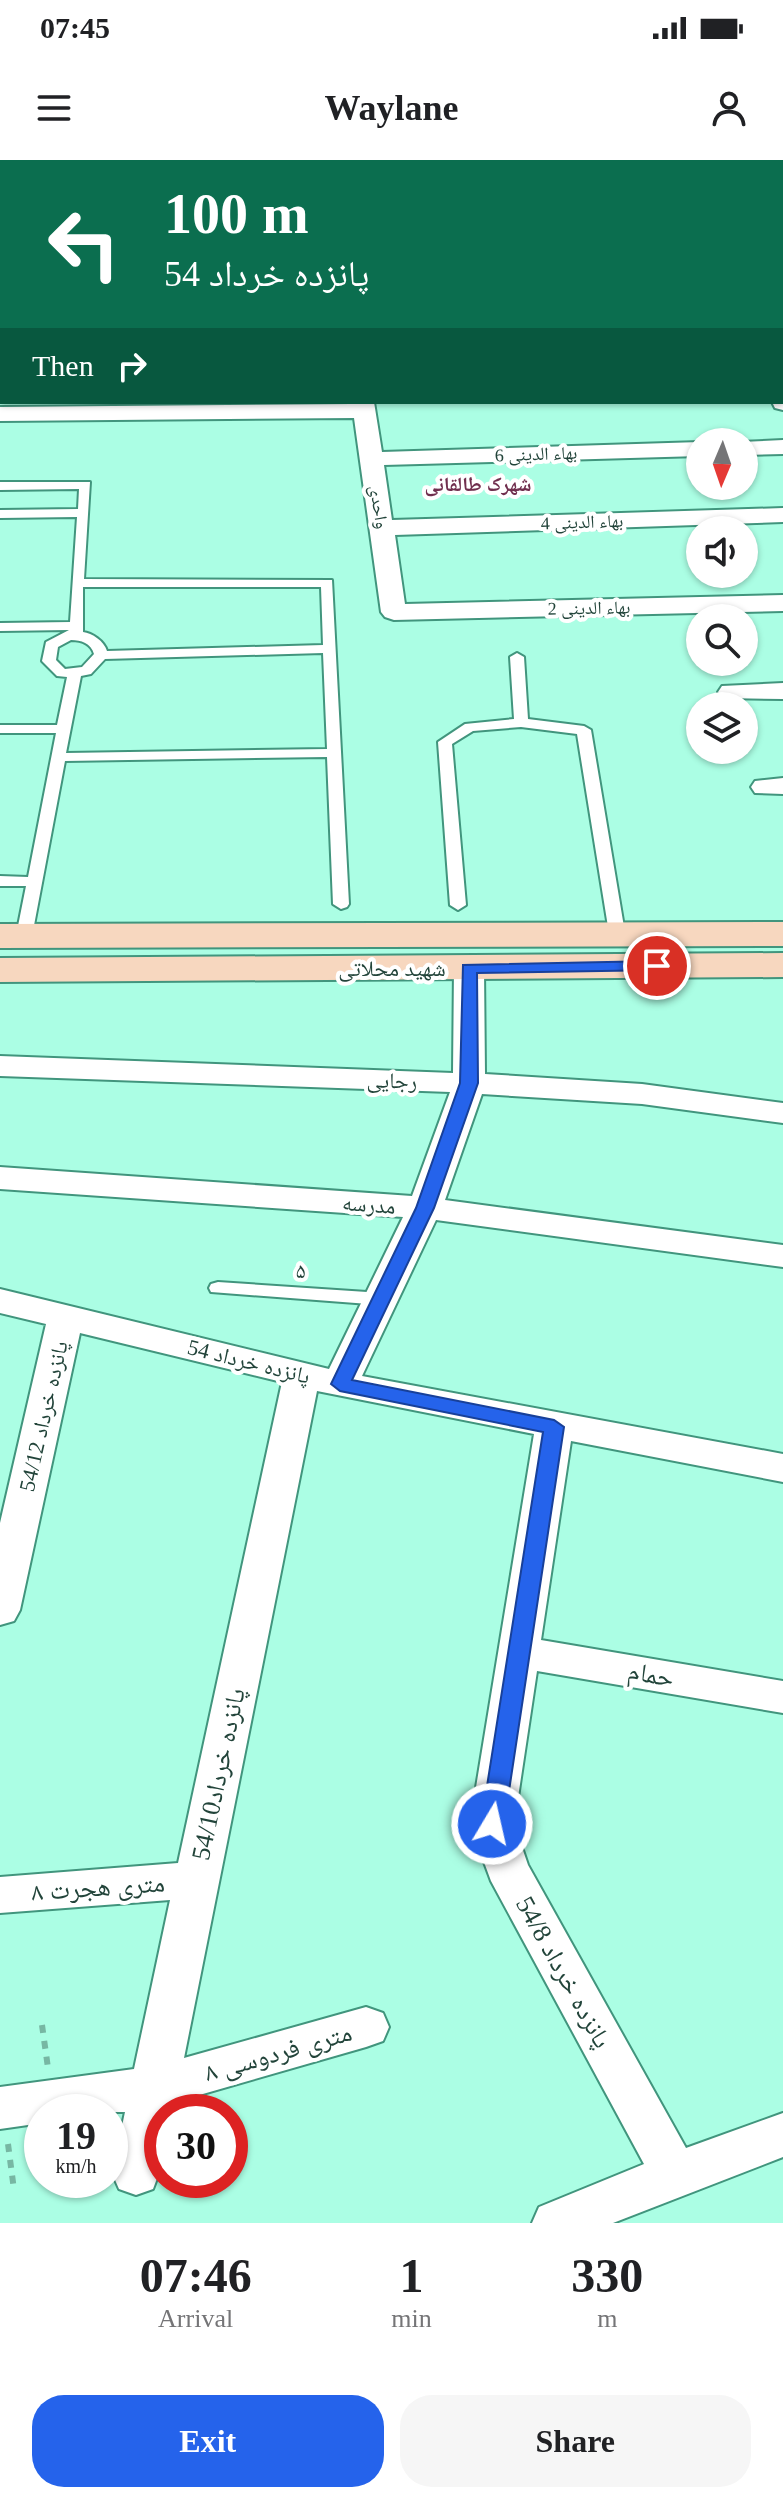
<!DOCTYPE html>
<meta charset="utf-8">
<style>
body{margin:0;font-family:"Times New Roman","Noto Naskh Arabic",serif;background:#f6f6f6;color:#202124;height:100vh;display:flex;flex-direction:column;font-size:30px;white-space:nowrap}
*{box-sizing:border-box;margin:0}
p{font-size:26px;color:#757577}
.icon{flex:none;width:44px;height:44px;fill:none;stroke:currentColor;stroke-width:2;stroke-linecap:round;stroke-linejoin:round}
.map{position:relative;height:2063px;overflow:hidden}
.panel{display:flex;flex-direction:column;background:#fff;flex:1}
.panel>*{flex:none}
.banner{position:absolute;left:0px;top:0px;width:784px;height:244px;box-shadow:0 2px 6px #0004;background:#0b6e4f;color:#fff;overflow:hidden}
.needle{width:52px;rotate:182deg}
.tools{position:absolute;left:686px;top:268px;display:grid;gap:16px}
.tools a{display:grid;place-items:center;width:72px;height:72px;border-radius:50%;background:#fff;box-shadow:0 2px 6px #0004;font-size:40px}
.speed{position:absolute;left:24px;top:1934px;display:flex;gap:16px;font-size:40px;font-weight:700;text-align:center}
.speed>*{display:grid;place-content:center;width:104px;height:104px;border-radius:50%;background:#fff;box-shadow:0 2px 6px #0004;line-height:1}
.speed small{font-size:20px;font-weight:400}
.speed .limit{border:12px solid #d22;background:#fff;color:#111}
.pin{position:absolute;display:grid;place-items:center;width:68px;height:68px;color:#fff;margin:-34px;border:4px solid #fff;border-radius:50%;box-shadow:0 2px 8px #0007}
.me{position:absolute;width:88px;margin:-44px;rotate:9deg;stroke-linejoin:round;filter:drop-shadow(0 0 6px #0008)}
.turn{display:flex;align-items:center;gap:28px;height:168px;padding:0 32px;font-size:36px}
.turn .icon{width:104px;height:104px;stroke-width:2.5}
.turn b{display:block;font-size:56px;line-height:68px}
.then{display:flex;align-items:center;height:76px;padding:0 32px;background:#0003;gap:16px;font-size:30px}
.eta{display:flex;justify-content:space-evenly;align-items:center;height:136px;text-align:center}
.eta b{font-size:48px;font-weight:600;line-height:56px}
.button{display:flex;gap:16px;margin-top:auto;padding:16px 32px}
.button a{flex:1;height:92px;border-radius:32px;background:#2563eb;color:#fff;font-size:32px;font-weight:600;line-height:92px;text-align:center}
.button a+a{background:#f6f6f6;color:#202124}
.status{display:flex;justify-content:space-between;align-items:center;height:56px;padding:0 40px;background:#fff;direction:ltr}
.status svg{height:22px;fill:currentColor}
header{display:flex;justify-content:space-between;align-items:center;height:104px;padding:0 32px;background:#fff;font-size:36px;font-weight:600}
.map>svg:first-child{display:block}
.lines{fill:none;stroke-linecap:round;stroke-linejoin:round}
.lane-casing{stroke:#41957d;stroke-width:4}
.street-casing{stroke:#41957d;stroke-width:4}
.secondary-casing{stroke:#41957d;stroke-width:4}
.path{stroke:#77b7a3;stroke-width:6;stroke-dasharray:8 8;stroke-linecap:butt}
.lane{fill:#fff;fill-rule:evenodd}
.street{fill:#fff;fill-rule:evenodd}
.secondary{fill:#f7d7bf;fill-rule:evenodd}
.route{fill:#2563eb;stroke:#184099;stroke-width:2}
.labels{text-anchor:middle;stroke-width:8;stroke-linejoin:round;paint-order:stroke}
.far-street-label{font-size:18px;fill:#22443a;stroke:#fff}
.far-neighbourhood-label{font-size:20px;font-weight:bold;fill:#702f4e;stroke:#fff}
.street-label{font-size:22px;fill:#22443a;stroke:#fff}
.near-street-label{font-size:26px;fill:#22443a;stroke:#fff}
</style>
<div class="status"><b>07:45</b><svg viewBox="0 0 49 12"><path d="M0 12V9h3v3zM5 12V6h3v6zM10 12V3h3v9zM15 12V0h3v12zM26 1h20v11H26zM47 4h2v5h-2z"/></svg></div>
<header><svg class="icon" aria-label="menu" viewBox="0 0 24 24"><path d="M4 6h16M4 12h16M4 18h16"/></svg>Waylane<svg class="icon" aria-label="person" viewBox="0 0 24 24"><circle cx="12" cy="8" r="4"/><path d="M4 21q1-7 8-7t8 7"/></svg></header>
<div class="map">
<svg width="783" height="2063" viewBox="0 0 783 2063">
<rect width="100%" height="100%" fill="#abfee4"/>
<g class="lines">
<g class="lane-casing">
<g id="lane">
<path d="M0,322h90l-6,97 248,1 17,324 -2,3 -6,2 -8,-5 -6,-147 -262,4 -33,175 -8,5 -6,-2 -2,-3 10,-50h-26v-10l28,1 28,-144h-56v-8h57l10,-48 -10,-1 -15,-15 4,-19 23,-12 -69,1v-8l70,-1 7,-105 -77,1v-8l78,-1 1,-20 -79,1zM83,427h238l2,58 -216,6c-3,-10 -15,-18 -24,-19zM71,480c10,0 20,3 23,14l-12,13 -17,2 -9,-9 2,-13zM323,493l4,96 -261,4 15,-77 10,-2 14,-15z"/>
<path d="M517,493l7,4 4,62 56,7 7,4 34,203 -2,3 -6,2 -8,-5 -32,-199 -56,-7 -48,4 -21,13 14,161 -8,5 -8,-5 -12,-163 27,-18 49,-5 -4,-62z"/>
<path d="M218,1122l164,11 9,6 -9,6 -171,-13 -2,-4 2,-4z"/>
</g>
</g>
<g class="street-casing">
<g id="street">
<path d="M179,0h157l1,2h-157z"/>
<path d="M448,0h19l1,2h-19z"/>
<path d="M732,0h24l1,2h-24z"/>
<rect x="0" y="204" width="2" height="12"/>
<path d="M782,234l1,1v15l-8,-2 -3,-6h10z"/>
<path d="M352,242h22l8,50 318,-10v14l-316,9 8,55 391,-12v14l-388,13 10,69 378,-9v16l-389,9 -9,-3 -4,-5 -27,-194 -354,3v-14l352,-3z"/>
<path d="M783,280v14l-39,1v-13h-3z"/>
<path d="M783,523v16l-61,-1 -4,-6 4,-6z"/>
<path d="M783,618v16l-28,-1 -4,-6 4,-6z"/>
<path d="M469,799l11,3 4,6 1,106 157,10 141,19v20l-141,-19 -160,-10 -37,106 338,45v22l-347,-47 -74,156 421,78v28l-212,-41 -30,199 242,41v32l-246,-42 -23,153 14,41 158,283 97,-35v44l-170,66h-81l7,-16 105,-43 -153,-283 -21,-57 64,-390 -217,-43 -133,667 182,-51 17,6 6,14 -6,14 -17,6 -191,55 -2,10h-11v53l-9,24 -17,6 -17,-6 -7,-16 13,-61h-83v11l-42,6v-42l134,-18 36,-169 -170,13v-36l178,-14 104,-481 -202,-49 -60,277 -6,11 -14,4v-102l46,-199 -46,-11v-24l329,80 74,-152 -403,-28v-22l412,29 38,-104 -450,-16v-20l453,17 1,-105 4,-6z"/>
</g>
</g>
<g class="secondary-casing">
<g id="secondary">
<path d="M642,0h25l2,2h-25z"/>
<path d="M689,0h29l2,2h-29z"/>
<path d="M783,37v15h-1v-15z"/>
<path d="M782,74l1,1v16l-1,-1z"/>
<rect x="0" y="144" width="2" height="16"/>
<rect x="782" y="150" width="1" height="16"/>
<path d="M783,762v24l-783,2v-24z"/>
<path d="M783,793v24l-783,5v-24z"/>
</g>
</g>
<g class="path">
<path d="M42,1865l6,43"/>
<path d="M8,1984l6,46"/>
</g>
<use href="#lane" class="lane"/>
<use href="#street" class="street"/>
<use href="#secondary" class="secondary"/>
</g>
<path class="route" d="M657,801l9,5 -3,4 -186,3 1,110 -44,125 -82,172 202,40 10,7 -60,397 -4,6 -8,3 -8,-3 -3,-6 62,-392 -203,-41 -9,-7 85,-176 44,-125 3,-118z"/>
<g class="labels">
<g class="far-street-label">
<text transform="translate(536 294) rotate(-2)" y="6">بهاء الدینی 6</text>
<text transform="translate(379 347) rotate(81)" y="6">واحدی</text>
<text transform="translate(582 362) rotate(-2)" y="6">بهاء الدینی 4</text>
<text transform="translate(589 448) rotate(-1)" y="6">بهاء الدینی 2</text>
</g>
<g class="far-neighbourhood-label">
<text x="478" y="331">شهرک طالقانی</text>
</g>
<g class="street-label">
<text x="392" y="816">شهید محلاتی</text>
<text transform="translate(392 920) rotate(2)" y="8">رجایی</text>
<text transform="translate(369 1044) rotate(4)" y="8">مدرسه</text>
<text transform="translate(301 1110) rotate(4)" y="8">۵</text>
<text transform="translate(249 1201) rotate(14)" y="8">پانزده خرداد 54</text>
<text transform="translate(43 1256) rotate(-77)" y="8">پانزده خرداد 54/12</text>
</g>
<g class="near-street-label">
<text transform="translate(651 1514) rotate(10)" y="9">حمام</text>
<text transform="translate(218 1614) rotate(-78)" y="9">پانزده خرداد54/10</text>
<text transform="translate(98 1727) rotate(-4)" y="9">۸ متری هجرت</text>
<text transform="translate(564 1812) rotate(61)" y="9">پانزده خرداد 54/8</text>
<text transform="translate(278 1892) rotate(-16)" y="9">۸ متری فردوسی</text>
</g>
</g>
</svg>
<div class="tools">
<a><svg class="needle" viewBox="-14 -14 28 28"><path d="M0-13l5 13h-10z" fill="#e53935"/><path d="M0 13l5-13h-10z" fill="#757577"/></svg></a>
<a><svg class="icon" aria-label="sound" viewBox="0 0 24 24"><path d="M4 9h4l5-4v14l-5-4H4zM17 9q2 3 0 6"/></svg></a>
<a><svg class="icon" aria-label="search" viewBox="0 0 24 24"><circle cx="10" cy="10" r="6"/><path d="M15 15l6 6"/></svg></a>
<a><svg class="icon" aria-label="layers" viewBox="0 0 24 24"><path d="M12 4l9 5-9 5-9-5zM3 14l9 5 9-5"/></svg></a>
</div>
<div class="speed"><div>19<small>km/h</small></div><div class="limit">30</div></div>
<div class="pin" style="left:657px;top:806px;background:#d93025"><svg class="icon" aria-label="arrive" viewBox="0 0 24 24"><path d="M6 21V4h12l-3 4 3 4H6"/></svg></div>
<svg class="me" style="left:492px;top:1664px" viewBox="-20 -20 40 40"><circle r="17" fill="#2563eb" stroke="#fff" stroke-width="3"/><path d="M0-11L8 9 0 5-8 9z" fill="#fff"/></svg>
<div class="banner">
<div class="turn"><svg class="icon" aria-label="left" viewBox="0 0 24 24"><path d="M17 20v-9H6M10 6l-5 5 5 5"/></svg><div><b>100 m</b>پانزده خرداد 54</div></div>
<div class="then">Then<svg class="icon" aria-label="right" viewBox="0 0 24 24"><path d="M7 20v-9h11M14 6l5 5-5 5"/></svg></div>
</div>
</div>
<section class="panel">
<div class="eta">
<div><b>07:46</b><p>Arrival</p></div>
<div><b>1</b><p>min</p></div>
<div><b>330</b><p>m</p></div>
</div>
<div class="button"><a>Exit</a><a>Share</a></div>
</section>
